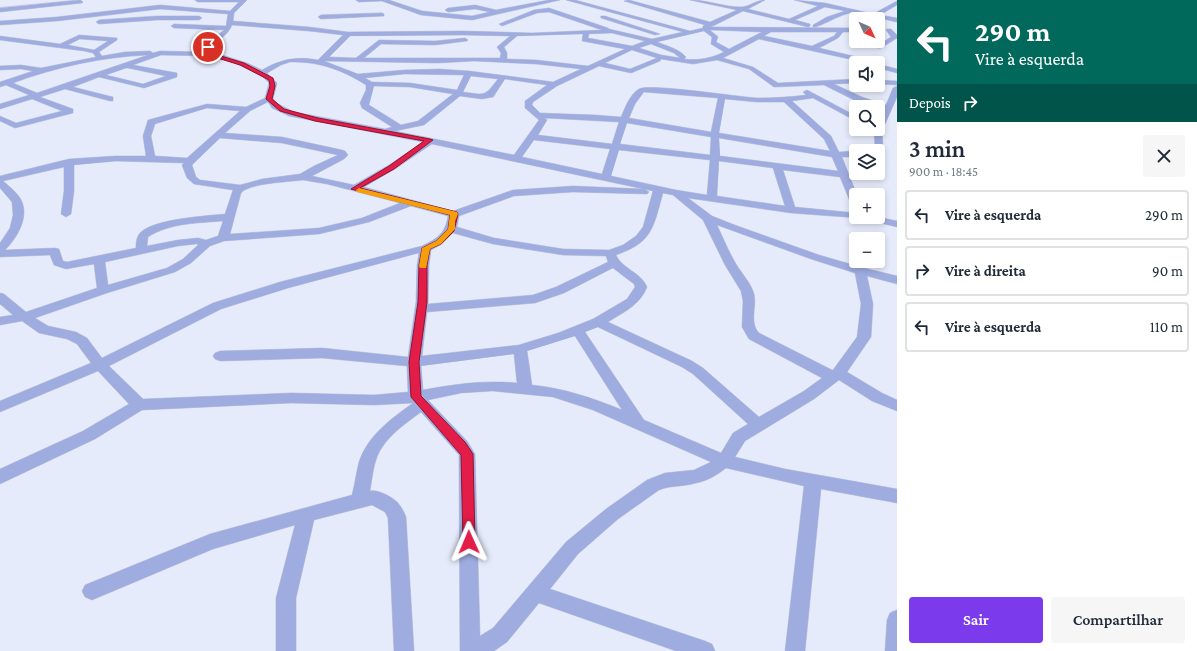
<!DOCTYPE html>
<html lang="pt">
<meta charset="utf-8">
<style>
body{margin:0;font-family:"Crimson Pro",serif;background:#f6f6f7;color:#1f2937;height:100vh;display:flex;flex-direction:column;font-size:15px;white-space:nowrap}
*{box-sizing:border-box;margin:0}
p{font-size:13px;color:#747a83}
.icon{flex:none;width:22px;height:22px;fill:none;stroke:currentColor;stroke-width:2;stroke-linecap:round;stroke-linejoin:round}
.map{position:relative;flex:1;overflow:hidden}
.sheet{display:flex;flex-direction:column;background:#fff;width:300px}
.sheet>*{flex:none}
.guide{background:#00695c;color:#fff;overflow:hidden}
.needle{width:26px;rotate:134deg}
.controls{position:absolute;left:849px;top:12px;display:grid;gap:8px}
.controls a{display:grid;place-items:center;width:36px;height:36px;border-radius:4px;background:#fff;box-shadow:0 2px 6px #0003;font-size:20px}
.pin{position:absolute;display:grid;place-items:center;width:34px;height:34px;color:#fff;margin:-17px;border:2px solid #fff;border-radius:50%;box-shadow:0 1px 4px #0007}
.me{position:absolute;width:44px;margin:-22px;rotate:359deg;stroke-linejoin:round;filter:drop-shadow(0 0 3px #0008)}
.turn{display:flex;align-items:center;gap:14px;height:84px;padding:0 12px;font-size:18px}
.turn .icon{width:52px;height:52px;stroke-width:2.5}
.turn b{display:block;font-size:28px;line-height:34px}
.then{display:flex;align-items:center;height:38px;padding:0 12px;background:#0003;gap:8px;font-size:15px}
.round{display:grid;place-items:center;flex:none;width:42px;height:42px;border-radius:4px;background:#f6f6f7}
.summary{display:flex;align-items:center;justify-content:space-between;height:68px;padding:0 12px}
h1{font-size:24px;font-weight:600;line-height:30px}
.primary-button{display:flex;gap:8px;margin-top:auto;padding:8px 12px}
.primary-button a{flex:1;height:46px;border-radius:4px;background:#7c3aed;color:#fff;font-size:16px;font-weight:600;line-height:46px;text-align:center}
.primary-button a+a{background:#f6f6f7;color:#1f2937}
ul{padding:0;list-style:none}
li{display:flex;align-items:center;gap:12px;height:50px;margin:0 8px 6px;padding:0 4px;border:2px solid #e0e1e3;border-radius:4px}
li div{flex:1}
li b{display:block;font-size:15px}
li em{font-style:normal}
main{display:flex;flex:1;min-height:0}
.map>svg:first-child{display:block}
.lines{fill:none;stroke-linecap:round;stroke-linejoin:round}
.street-casing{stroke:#c4c9d8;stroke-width:1}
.street{fill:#9eace0;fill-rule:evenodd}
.route{fill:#e11d48;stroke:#92132f}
.slow{fill:#f59e0b}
</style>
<main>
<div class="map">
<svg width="897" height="651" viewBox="0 0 897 651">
<rect width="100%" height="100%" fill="#e6ebfb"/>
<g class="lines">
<g class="street-casing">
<g id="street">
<path d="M80,0l3,2 -1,1 -82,9v-4z"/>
<path d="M195,0h52l-13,13 -1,8 76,6 39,5 115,-1 69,2 70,-3 -53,-18 -12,1 -35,13 -3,-2 35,-14 15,-2 59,20 1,1 43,10 31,-7 -117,-32h9l115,31 13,-3v-2l2,-1 -81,-24 5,-1 81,22 27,-12 -47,-10c18,0 34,7 51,7 8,0 15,-7 24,-7l-17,9 41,10 29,-13 -24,-6 31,3 48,11 24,-13v4l-17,10 17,3v4c-11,-2 -37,-10 -46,-9 -11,1 -32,15 -38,14v-2l14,-8 18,-6 -20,-4 -30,13 15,4v2l-2,1 -65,-16 -32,16 145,1v4h-13l-5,6 -19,10 34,8 19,7h-10l-13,-4 -90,-20 -36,19 30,9 25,16 78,-4v4l-22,1 28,13 24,8 7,-17 4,-2v11l-15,34 1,15 -5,6 -8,-1 5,-6 -1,-14 1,-2h3v-7l6,-13 -28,-8 -32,-16 -50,2 -25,-18 -32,-9 -24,4 -32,-5 -1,2 -29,12 -32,-7 -42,20 -24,16 -1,3 8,8 55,2 26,2c4,-9 9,-23 18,-28 10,-6 100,8 118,9 17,0 33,-1 49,-3l-3,-3 4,-2 49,26v5l-43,-23 -21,3 39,35 8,16 17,-1v6h-14l15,38h-1v12l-4,-1 -12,-29 -57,-7 12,37 61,6v4h22l19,4v6l-38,-9 -68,-5 -103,-15 24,18 20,8 87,31 45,13 33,8v8l-30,-8 6,28 -2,33 -24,35 35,21 15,7v11l-25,-10 -33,-21 -25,19 -69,42 -10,16 50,12 112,20v14l-76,-14 -16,162h-20l19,-165 -78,-18c-9,7 -19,13 -30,15 -13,4 -25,2 -37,7l-41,29 -40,35 -28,35 155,52 7,3 3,7h-39l-137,-48 -32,39 -13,9h-34l-1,-196 -38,-43c-16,12 -36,25 -44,45 -4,10 -5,23 -7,34 8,-2 22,6 27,11 4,4 7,10 9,15l8,134h-20l-6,-133 -3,-6 -13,-7 -58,15 -18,78v53h-20v-53l19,-73 -82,24 -121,51 -7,-3 -3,-6 3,-6 125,-51 142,-39c3,-11 4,-22 7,-33 9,-27 32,-43 54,-59l-39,2 -83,-2 -149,7 -47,29 -95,45v-15l83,-38 46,-27 -31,-33 -98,41v-11l91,-38 -14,-19 -10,-5 -28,-6 -17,-12 -22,4v-8l13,-2 -13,-11v-11l4,1 22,18 71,-24 -3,-24 -28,5 -12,-4 -4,-10 -50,2v-14l10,-15 3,-13 -1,-13 -12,-14v-12l69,-17 47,-3h30l-3,-20 5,-16 59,-16 39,3 19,-9 4,-15 -8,-8 -10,-5 -19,-8 -22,-6 -49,-1 -28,10 44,8v4l-33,11 -45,-11 -26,10 40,10v4h-3l-45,-12 -25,8 33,12v4l-58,15 -15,-7v-5l16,7 46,-12 -30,-12 -32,10v-5l29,-9 -23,-10 -6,2v-5l33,-11 -12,-2 -21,1v-4l21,-1 20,3 55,-11 -3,-4 -9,-2 -84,-11v-4l60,8 19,-9 38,3v2l-18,12 3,4 23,-4 25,-1 3,2 7,-2 43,1 4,-8 17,-14 -50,-2 -3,-2 3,-2 52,2 2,-12 -68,-5 -103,12 -57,4v-4l57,-4 103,-12 70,6 9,-9h-41zM232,25l77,6 34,4 -25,25c-21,-4 -37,-1 -56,10l-15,-7 -37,-12c6,-11 18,-15 22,-26zM710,30h3l49,2 -33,17 -13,-7 2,-5zM704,31l8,6 -1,7 13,8c-12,6 -26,9 -40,7l2,-2c-7,-8 -19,-11 -29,-15zM771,32h66l-3,4 -22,10 -48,-10zM612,33l33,8 -13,5 -44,-8 1,-4zM583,34l-1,7 43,8 -37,17 -52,-6 -29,-1v-6l-3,-6 13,-11zM463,35l47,1 -13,11 4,6 -1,5h-136l17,-14 54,1 32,-4 1,-1 -3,-2 -30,3 -56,-1 -23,18 -27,-1 21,-21zM80,39l28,2 -14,9 -26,-5zM651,44l23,9 6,5 -19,-3 -22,-7zM632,50l25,8 -27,11 -25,-6zM148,55l-111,38 -24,-10c43,-16 89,-26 135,-28zM324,61l114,2 36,-2 62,3 45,5 -28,13 -84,-11 -30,-2 -34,1 -47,4zM290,62c28,-1 53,8 76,23v5l-6,13 2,5 30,19 -7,2 -91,-17 -16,-8 -5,-5 4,-16 -10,-10 14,-8zM126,68h2l38,8 -23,8 -37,-9zM405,74l59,1 -7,15 -47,-7 -38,-1 -7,-4zM471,76l27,3c-14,18 -12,16 -35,13zM505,79l42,6 -22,16v7l14,12 -25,35 -119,-24 29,-6 36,-29 22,3 11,-2zM374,86l36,1 43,7 -35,27 -17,4 -32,-20zM644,92l74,6 -7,34 -82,-14 6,-14zM725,99l32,3h27l40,37 6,12 -111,-18zM268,102l4,6 17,8 134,26 -34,23 -35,20 -42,-9 32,-17 4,-4 -3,-4 -3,-1 -60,-13 -57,-4 25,-22zM207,108l33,3 -53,47 -32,-2 -4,-20 4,-12zM545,118l74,4 -7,22 -74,-9 9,-15zM627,123l84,14 -1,18 -90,-11zM220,138l62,5 56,12 -24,11 -14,8 -38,5 -22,6 -40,-5 -4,-3 -4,-12zM719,138l113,19 6,14 -118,-15zM534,140l76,9 -8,25 -80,-17zM432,144l221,47 -10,36 -7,9 -13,9 -14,5 -46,-1 -69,-11 -37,-11 2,-11 55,-20 59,-4 74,2 2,-2 -5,-3 -71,-3 -60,4 -60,21 -89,-24 31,-18zM619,150l91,10 -3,35 -31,-5 -65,-14zM116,161l68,2 -2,2 5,13 7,6 39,6 -8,24c-20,2 -72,5 -85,19 -4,5 -4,10 -4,15l-69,14 -4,-1 -4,-12 -4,-1 -50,2c11,-11 24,-31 17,-48 -3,-8 -12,-15 -19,-21l61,-14v24l-3,23 5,3 5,-3 3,-23v-26zM719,161l54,7 12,38 -68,-10zM303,180l24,4 73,19 -38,15 -43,10 -89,6 11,-41c8,-10 48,-11 62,-13zM663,193l10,2 30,25 22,45 16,26 2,10 -1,26 7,12 73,39 -18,13 -45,26 -56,-49 -11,-7 -84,-39c16,-10 32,-17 39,-35 -6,-15 -25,-18 -31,-32 37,-13 37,-27 47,-62zM411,206l37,10c-3,18 -10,22 -26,30l-142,36 -67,21 -111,55 -15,-20 -11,-6 -28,-6 -13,-8 72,-25 68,-21 16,-9 19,-17 14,-5 95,-7 50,-12zM223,221l-5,15 -12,4 -8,-2 -20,2 -31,6 1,-9c21,-14 51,-14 75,-16zM717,225l94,34 44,14 6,31 -4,33 -24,33h-1l-73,-37c-10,-11 -2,-26 -5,-39 -3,-11 -12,-20 -18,-30 -7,-12 -13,-26 -19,-39zM453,233l40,11 70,11 43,1 2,6 -52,25 -23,8 -105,9 1,-39 2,-15 11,-6zM197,244l1,1 -15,14 -16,9 -59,17 -3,-23 73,-16zM419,253l-2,12 -1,37 -8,55 -86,-9 -102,3 -5,2 -2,3 2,3 5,2 102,-3 85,8 1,26 -34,3 -83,-2 -148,6 -34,-33 112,-57 67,-21zM613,268l21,16 1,3 -8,12 -34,20 -35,14 -39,12 -97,11 5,-44 108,-9 29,-10zM598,327l84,40 11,7 55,50 -15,9 -12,20 -77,-33 -59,-88zM575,336l47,74c-29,-12 -59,-22 -90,-25l-5,-34zM514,354l3,29c-34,-3 -61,1 -94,7l-2,-24zM493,391l60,6 40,13 118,52 -17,8 -29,3 -18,7 -41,29 -40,33 -73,86 -13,8 -5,-182 -8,-13 -39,-41 33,-7z"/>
<path d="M356,0h33l33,11 50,5 18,-4 -15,-3 -27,3 -3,-2 3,-2 27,-3 21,5 53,-10h11l-88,20 -51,-5 -39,-14 -23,1z"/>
<path d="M382,13l2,1v2l-63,3 -3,-2 3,-2z"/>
<path d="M157,16h42l3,2 -3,2h-42l-58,4 -3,-2 3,-2z"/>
<path d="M601,16h4l55,18 -5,1 -54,-17z"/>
<path d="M887,29h4l6,6v3l-16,10h-4v-2l14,-9 -5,-7z"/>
<path d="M878,64l19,5v4l-19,-5z"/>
<path d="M878,80l19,1v4l-19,-1z"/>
<path d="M897,610v41h-12l2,-31 3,-7z"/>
</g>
</g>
<use href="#street" class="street"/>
</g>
<path class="route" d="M206,46h3l-1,4 3,3 33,10 29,15 2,8 -3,13 12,10 34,9 112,21 3,1 -39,29 -34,19 97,24 1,2 -4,17 -13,13 -11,5 -3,16v37l-8,60 2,34 44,46 8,12 2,88 -2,4 -4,2 -5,-2 -1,-4 -2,-87 -50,-58 -2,-35 9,-60 1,-37 3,-17 14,-7 12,-12 2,-14 -99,-26 38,-23 35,-25 -109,-20 -35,-10 -14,-12 4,-13 -1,-6 -29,-15 -32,-10 -4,-4z"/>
<path class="slow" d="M359,188l98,24 1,2 -3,7v8l-14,15 -11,5 -4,19h-6l-1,-2 3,-18 14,-7 12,-12 2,-14 -93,-23 -1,-2z"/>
</svg>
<div class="controls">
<a><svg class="needle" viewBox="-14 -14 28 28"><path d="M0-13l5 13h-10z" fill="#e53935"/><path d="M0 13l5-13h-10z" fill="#747a83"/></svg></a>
<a><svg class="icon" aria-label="sound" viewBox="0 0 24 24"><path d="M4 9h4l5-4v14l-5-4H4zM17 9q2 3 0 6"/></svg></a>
<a><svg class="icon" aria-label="search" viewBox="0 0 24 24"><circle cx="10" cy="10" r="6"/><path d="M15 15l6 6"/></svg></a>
<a><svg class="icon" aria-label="layers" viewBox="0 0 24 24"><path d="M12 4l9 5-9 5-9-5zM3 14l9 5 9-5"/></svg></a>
<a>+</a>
<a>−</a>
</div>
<div class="pin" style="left:208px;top:47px;background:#d93025"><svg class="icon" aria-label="arrive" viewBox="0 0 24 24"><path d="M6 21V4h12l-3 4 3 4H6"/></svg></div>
<svg class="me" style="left:469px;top:542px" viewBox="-20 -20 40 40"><path d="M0-17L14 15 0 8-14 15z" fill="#e11d48" stroke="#fff" stroke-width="4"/></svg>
</div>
<section class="sheet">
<div class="guide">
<div class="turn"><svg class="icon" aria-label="left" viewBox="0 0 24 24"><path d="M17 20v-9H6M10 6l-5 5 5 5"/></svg><div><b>290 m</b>Vire à esquerda</div></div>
<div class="then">Depois<svg class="icon" aria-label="right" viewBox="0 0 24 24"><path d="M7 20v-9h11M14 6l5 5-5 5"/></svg></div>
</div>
<div class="summary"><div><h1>3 min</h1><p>900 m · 18:45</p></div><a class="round"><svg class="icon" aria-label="close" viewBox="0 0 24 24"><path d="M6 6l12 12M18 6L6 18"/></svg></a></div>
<ul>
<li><svg class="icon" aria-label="left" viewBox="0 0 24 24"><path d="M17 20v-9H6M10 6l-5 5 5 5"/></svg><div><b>Vire à esquerda</b></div><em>290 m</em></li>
<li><svg class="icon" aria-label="right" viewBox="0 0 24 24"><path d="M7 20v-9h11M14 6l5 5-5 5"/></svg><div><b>Vire à direita</b></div><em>90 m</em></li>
<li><svg class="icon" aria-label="left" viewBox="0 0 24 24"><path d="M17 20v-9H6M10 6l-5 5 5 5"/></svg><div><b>Vire à esquerda</b></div><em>110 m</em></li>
</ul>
<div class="primary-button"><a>Sair</a><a>Compartilhar</a></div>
</section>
</main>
